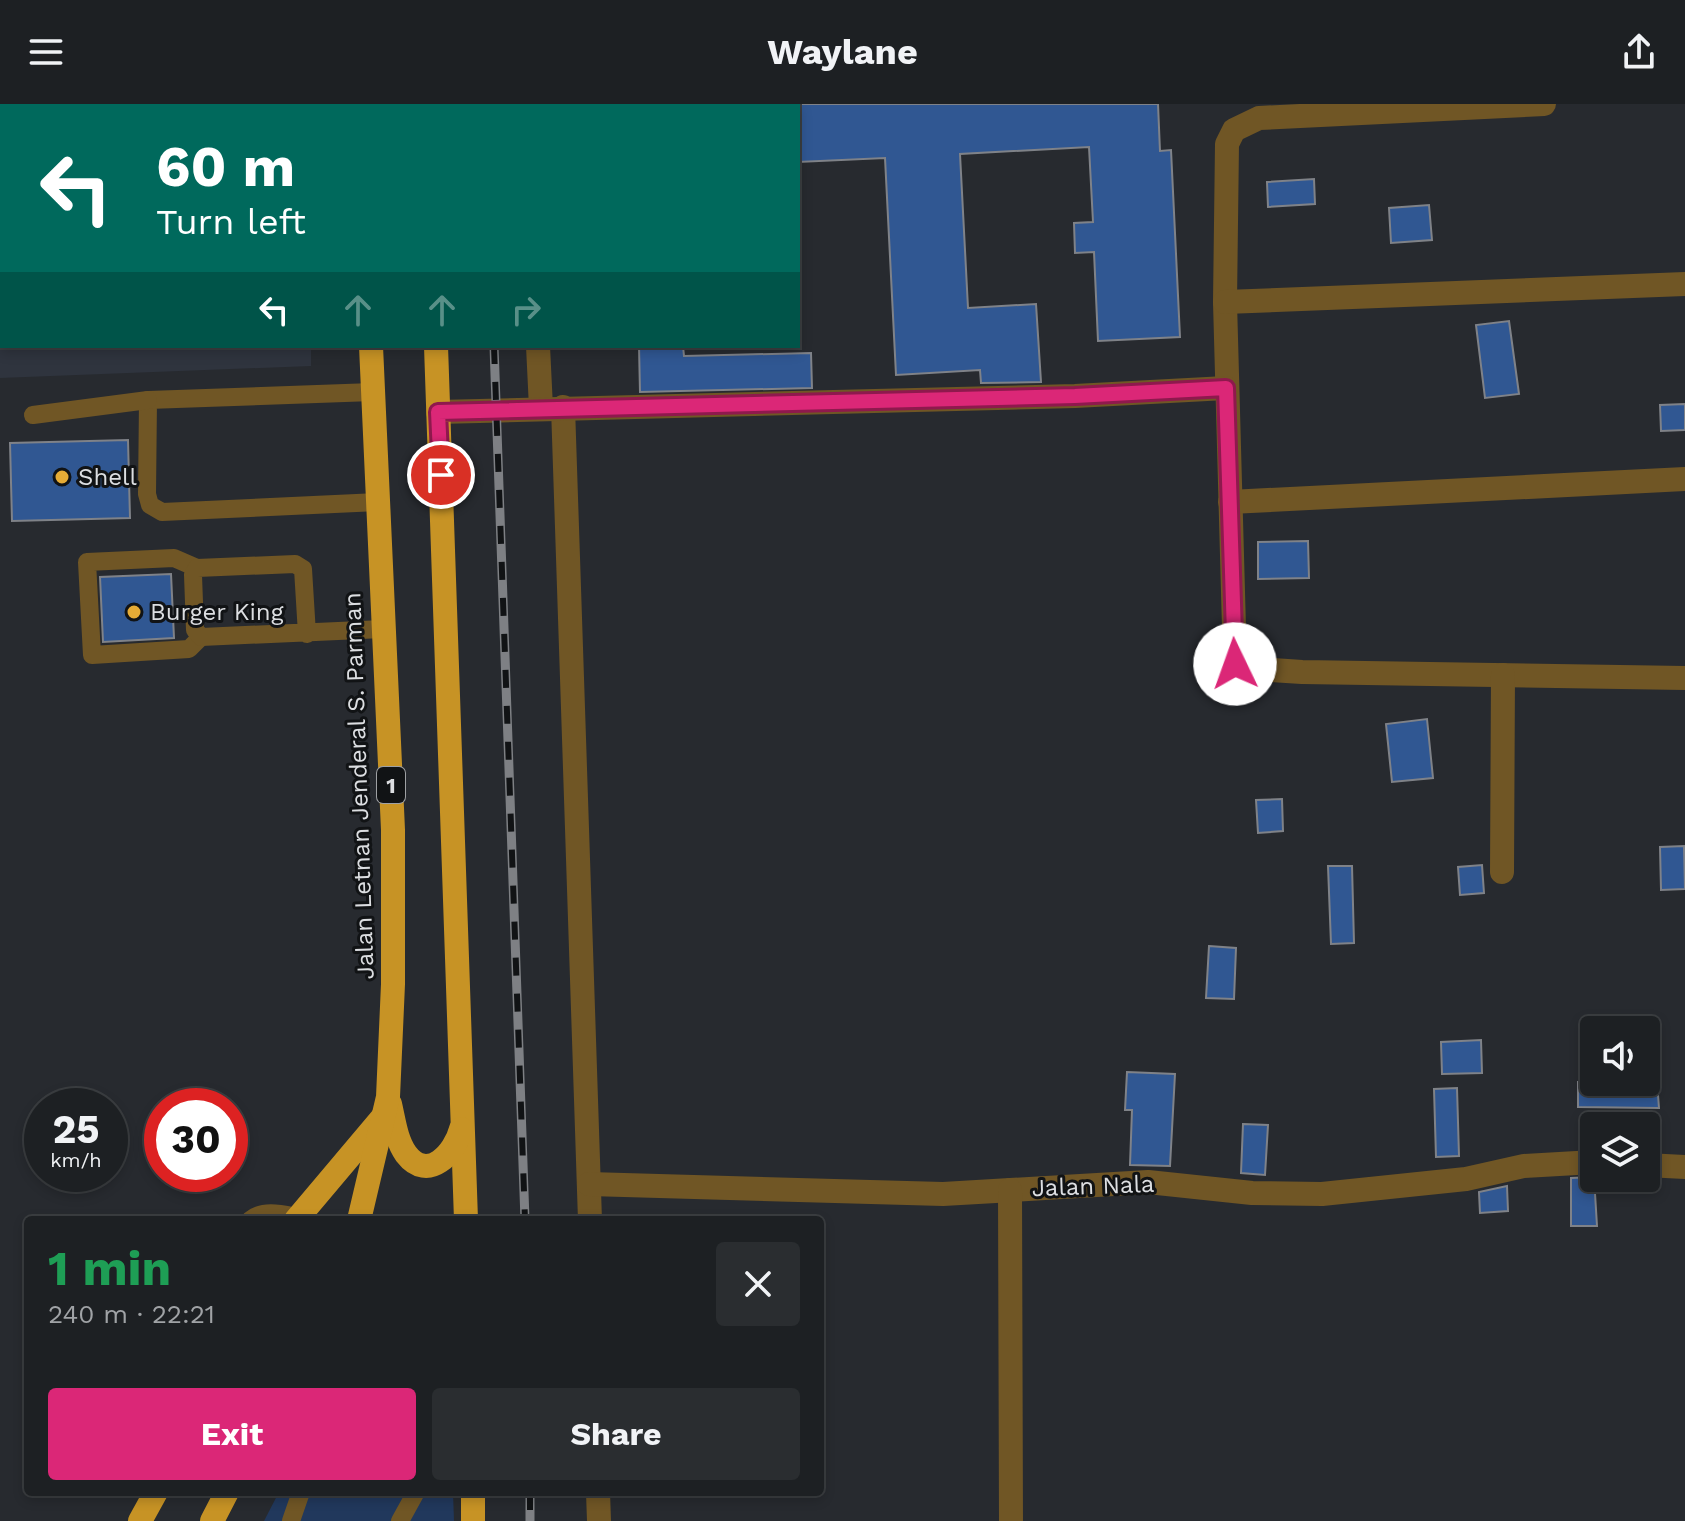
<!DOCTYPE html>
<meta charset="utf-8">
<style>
body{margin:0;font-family:"Work Sans",sans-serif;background:#2a2d30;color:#f1f3f6;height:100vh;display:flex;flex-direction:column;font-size:30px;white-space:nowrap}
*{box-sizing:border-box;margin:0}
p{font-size:26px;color:#a0a3a6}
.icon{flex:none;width:44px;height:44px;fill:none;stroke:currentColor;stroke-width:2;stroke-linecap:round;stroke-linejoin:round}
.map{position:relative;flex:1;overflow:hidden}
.sheet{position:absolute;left:24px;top:1112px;width:800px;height:280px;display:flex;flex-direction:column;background:#1d2023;border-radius:8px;box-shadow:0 4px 12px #0003,0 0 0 2px #3b3e41}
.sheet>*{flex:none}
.guide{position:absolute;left:0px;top:0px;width:800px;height:244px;box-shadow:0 4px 12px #0003,0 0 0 2px #3b3e41;background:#00695c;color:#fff;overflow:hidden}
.buttons{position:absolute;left:1580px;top:912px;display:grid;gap:16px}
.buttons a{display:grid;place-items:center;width:80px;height:80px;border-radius:8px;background:#1d2023;box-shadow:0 4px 12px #0003,0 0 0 2px #3b3e41;font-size:40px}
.speed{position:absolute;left:24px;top:984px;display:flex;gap:16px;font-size:40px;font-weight:700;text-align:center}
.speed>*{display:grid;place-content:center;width:104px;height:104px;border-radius:50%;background:#1d2023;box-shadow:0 4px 12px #0003,0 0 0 2px #3b3e41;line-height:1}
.speed small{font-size:20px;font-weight:400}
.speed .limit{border:12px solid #d22;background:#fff;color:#111}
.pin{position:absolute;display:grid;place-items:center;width:68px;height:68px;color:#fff;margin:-34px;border:4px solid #fff;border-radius:50%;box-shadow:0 2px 8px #0007}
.me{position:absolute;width:88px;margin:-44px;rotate:357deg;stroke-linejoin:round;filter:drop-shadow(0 0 6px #0008)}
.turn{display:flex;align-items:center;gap:28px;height:168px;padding:0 24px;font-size:36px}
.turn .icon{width:104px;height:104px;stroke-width:2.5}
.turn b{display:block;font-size:56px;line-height:68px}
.lanes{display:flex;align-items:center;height:76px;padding:0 24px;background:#0003;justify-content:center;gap:40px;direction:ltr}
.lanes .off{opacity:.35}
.round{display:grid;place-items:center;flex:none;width:84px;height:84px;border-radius:8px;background:#2a2d30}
.overview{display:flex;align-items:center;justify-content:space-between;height:136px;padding:0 24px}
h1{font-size:48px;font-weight:700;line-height:60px;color:#1e9e55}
.cta{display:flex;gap:16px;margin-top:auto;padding:16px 24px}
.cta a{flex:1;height:92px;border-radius:8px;background:#db2777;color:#fff;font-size:32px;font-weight:700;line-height:92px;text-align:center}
.cta a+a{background:#2a2d30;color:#f1f3f6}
header{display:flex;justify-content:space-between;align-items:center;height:104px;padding:0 24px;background:#1d2023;font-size:36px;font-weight:700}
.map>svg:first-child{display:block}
.built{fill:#2f343e}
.green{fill:#21385c}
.building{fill:#305792;stroke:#7f8288;stroke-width:2}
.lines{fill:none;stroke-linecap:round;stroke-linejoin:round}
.lane{stroke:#705625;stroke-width:18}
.street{stroke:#705625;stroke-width:24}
.highway{stroke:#c79325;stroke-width:24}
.rail-casing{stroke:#7e8084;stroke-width:9}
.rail{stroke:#111315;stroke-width:6;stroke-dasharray:18;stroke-linecap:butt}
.route-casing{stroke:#8e194d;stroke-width:20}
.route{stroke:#db2777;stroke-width:14}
.poi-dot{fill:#e6ac36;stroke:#111315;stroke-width:3}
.labels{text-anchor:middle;stroke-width:6;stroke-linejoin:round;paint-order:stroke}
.shield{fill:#111315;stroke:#9fa1a4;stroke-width:2}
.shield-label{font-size:22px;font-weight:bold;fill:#dcdee1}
.poi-label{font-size:24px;fill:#dcdee1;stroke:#111315;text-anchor:start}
.street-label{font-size:24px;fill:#dcdee1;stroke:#111315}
</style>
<header><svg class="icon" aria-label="menu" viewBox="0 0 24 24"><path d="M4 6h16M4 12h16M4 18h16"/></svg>Waylane<svg class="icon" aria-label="share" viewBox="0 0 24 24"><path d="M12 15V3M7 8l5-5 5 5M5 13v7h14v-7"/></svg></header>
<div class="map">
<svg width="1685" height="1417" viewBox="0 0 1685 1417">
<rect width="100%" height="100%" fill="#272a2f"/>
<path class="built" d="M0,0h301l-299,2v240h309v20l-311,12z"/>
<path class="green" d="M279,1388h174l1,29h-190z"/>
<g class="building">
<path d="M798,0h360l2,47 11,-1 9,187 -82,4 -4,-89 -19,1 -1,-30 19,-1 -4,-75 -129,7 8,154 68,-4 5,78 -60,1 -1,-13 -84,5 -11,-217 -87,4z"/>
<path d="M1314,75l1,25 -47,3 -1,-25z"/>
<path d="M1429,101l3,35 -41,3 -2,-35z"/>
<path d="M1509,217l10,73 -34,4 -9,-73z"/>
<path d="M639,242h44l1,10 127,-3 1,35 -172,4z"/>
<path d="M1685,300v26l-24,1 -1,-26z"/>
<path d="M128,336l2,78 -118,3 -2,-78z"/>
<path d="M1308,437l1,37 -51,1v-37z"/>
<path d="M171,470l3,64 -71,4 -3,-65z"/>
<path d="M1427,615l6,59 -41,4 -6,-58z"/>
<path d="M1282,695l1,32 -25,2 -2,-33z"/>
<path d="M1684,742l1,43 -24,1 -1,-43z"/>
<path d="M1482,761l2,28 -24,2 -2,-28z"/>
<path d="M1328,762h24l2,77 -23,1z"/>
<path d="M1209,842l27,2 -2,51 -28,-1z"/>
<path d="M1481,936l1,33 -40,1 -1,-32z"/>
<path d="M1127,968l48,2 -5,92 -40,-1 2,-55h-7z"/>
<path d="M1578,978h79l2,26 -81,-1z"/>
<path d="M1457,984l2,68 -23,1 -2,-68z"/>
<path d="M1243,1020l25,1 -3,50 -24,-2z"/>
<path d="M1594,1073l3,49h-26v-48z"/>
<path d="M1507,1082l1,25 -28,2 -1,-21z"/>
</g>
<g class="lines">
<g class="lane">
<path d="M210,0v2"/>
<path d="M264,0v2"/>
<path d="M373,288l-225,8 -1,94 3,11 12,7 216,-10"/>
<path d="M33,311l115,-15"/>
<path d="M197,464l-23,-10 -87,4 5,93 97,-6 12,-12"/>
<path d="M307,530l-4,-65 -8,-5 -98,4 -4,7 2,55 6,7 182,-8"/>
<path d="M250,1116c13,-11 32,-6 47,-3"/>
<path d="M291,1417l10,-29"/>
<path d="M400,1417l16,-29"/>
</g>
<g class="street">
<path d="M529,0v2"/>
<path d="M1544,0l-285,14 -25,12 -7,14 -2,158 10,362 7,4 60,4 383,6"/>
<path d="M1225,198l460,-18"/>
<path d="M538,242l3,62"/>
<path d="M563,303l27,813"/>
<path d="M438,308l637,-16 151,-8"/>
<path d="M1230,398l455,-23"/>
<path d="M1502,768l1,-197"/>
<path d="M1646,1061l39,2"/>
<path d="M589,1080l354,10 205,-12 104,11 70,1 144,-15 58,-13 70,-4"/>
<path d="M1010,1086l1,331"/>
<path d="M598,1388l1,29"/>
</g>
<g class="highway">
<path d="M360,0v2"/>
<path d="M426,0v2"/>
<path d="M436,242l30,874"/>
<path d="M390,1000c4,17 6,36 16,50 22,29 49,-1 55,-25"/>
<path d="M296,1116l86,-102"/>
<path d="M359,1116l29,-123 5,-113v-154l-22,-484"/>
<path d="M473,1388v29"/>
<path d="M140,1417l16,-29"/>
<path d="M212,1417l15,-29"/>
</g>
<g class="rail-casing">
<g id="rail">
<path d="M484,0v2"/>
<path d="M494,242l31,874"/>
<path d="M530,1388v29"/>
</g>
</g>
<use href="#rail" class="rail"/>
</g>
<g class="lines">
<g class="route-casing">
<path id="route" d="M441,371l-3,-63 637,-16 151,-8 9,276"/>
</g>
<use href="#route" class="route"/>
</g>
<g class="poi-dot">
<circle cx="62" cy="373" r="8"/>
<circle cx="134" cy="508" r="8"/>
</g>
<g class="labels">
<rect class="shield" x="377" y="663" width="28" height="36" rx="6"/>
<g class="shield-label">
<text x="391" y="689">1</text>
</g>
<g class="poi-label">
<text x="78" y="381">Shell</text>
<text x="150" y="516">Burger King</text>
</g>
<g class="street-label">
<text transform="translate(359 682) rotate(-92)" y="8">Jalan Letnan Jenderal S. Parman</text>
<text transform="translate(1093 1082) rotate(-2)" y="8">Jalan Nala</text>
</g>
</g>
</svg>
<div class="buttons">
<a><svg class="icon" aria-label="sound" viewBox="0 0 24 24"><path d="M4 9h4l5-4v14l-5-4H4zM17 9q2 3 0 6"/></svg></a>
<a><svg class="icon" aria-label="layers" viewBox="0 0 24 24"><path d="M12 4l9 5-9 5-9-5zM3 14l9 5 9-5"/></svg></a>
</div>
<div class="speed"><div>25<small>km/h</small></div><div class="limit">30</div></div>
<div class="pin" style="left:441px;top:371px;background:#d93025"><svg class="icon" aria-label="arrive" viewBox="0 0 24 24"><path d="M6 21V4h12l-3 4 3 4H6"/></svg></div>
<svg class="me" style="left:1235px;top:560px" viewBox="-20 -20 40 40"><circle r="19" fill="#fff"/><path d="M0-13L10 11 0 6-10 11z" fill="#db2777"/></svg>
<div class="guide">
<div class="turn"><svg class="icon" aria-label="left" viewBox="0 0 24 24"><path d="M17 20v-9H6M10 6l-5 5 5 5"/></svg><div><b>60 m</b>Turn left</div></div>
<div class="lanes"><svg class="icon" aria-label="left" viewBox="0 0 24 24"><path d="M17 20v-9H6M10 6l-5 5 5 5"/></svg><svg class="icon off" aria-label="ahead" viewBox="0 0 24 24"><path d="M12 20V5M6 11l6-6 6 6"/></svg><svg class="icon off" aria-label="ahead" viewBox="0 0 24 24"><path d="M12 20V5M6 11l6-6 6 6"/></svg><svg class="icon off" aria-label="right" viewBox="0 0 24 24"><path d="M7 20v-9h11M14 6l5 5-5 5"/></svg></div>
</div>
<section class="sheet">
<div class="overview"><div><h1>1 min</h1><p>240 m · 22:21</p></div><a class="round"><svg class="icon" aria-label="close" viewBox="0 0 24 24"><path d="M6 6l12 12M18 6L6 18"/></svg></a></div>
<div class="cta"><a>Exit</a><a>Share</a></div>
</section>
</div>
